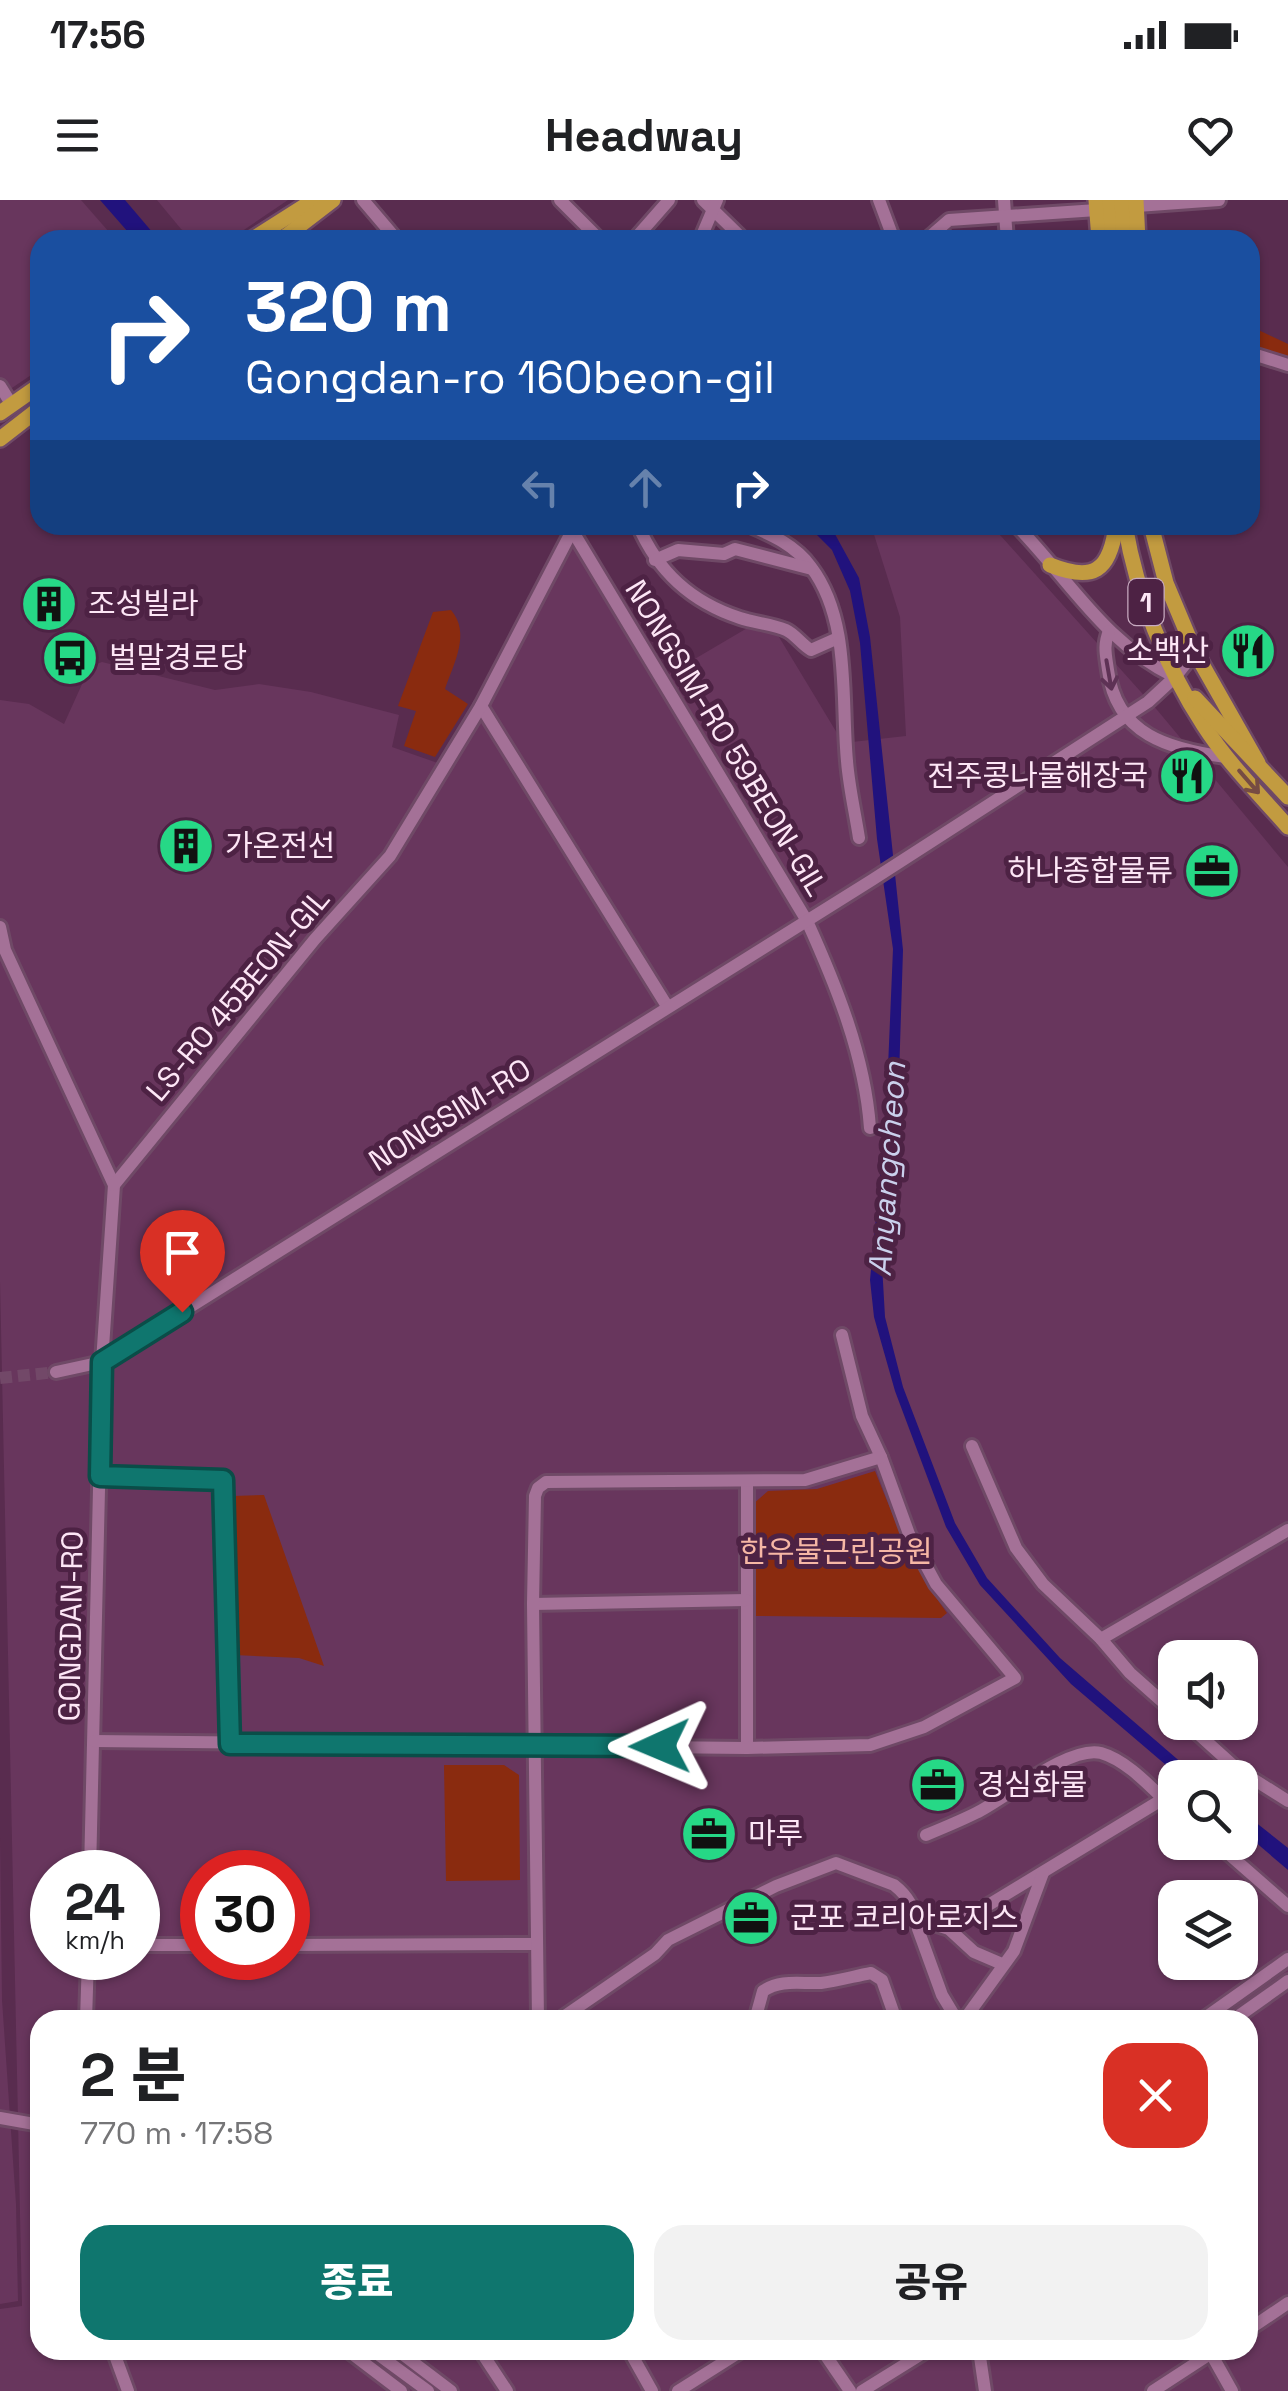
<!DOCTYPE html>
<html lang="ko">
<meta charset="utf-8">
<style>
body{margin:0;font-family:"Space Grotesk","Noto Sans KR",sans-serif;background:#f2f2f2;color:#202124;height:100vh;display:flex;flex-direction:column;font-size:38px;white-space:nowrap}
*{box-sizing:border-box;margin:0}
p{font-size:32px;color:#757577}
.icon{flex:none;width:55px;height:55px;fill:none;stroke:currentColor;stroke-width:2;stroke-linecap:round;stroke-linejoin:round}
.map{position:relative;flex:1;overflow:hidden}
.panel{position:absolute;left:30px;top:1810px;width:1228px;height:350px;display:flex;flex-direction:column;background:#fff;border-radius:30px;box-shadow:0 2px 8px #0004}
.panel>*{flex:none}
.banner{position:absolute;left:30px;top:30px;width:1230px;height:305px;border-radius:30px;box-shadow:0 2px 8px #0004;background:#1a4fa0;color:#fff;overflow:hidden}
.fabs{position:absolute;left:1158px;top:1440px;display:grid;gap:20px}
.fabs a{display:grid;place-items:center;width:100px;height:100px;border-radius:20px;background:#fff;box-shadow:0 2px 8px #0004;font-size:50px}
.speed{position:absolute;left:30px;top:1650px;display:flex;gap:20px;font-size:50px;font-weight:700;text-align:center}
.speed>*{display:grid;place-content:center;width:130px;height:130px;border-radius:50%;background:#fff;box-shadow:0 2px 8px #0004;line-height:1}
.speed small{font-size:25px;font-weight:400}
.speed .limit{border:15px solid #d22;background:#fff;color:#111}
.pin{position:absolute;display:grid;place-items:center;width:85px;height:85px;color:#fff;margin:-102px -42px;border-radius:50% 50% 50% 0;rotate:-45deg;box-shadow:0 0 10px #0007}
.pin .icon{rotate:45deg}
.me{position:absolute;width:110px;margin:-55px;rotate:269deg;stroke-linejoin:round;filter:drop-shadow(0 0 8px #0008)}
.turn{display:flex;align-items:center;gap:35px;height:210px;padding:0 50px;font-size:45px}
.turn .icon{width:130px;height:130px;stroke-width:2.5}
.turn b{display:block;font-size:70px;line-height:85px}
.lanes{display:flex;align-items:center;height:95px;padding:0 50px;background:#0003;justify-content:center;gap:50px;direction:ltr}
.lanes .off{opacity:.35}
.round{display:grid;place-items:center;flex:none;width:105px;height:105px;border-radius:30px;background:#f2f2f2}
.summary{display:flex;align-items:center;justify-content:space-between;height:170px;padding:0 50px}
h1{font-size:60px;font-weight:800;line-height:75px}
.button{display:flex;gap:20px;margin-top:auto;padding:20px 50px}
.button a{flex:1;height:115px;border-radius:30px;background:#0f766e;color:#fff;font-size:40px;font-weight:800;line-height:115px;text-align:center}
.button a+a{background:#f2f2f2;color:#202124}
.status{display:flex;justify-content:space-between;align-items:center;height:70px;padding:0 50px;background:#fff;direction:ltr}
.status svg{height:28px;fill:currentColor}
header{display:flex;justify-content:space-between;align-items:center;height:130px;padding:0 50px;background:#fff;font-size:45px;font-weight:800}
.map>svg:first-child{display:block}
.built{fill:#68365d;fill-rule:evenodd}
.green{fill:#8a2b0f}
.water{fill:#21127d}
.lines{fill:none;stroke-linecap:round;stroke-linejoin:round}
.minor-tunnel{stroke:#724868;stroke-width:12;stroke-dasharray:12 6;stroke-linecap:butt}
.minor-casing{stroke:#6f4966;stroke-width:18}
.major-casing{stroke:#6f4966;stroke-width:20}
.minor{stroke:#a47197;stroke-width:12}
.major{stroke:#c29b40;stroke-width:15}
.oneway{stroke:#5e3255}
.oneway2{stroke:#764c43}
.route-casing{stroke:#0a4d48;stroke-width:25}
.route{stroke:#0f766e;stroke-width:18}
.labels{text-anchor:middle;stroke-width:10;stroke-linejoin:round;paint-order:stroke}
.shield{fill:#4d2244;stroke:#c8abc1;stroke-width:2.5}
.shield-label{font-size:28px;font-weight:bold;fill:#fde6f6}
.poi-label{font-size:30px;fill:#fde6f6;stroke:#4d2244;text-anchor:start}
.street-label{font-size:30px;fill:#fde6f6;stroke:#4d2244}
.park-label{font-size:30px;fill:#f6b7a5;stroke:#4d2244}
.water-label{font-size:32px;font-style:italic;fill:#cad0ec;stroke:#4d2244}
</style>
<div class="status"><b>17:56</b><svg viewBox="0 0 49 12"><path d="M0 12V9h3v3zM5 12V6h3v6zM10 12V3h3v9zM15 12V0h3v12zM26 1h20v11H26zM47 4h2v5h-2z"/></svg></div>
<header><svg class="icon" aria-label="menu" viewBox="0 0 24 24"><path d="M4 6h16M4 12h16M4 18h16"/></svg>Headway<svg class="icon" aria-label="heart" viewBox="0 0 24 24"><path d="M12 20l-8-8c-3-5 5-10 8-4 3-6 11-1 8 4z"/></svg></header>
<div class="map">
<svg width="1288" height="2191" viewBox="0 0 1288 2191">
<rect width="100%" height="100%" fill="#592c4f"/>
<g class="built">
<path d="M0,0h81l35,40h-76v129l-40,27z"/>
<path d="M157,0h131l-59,40h-31l-17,-11z"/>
<path d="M871,325h120l167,186 130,156v1524h-1288v-82l22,-3 -22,-1025v-581l29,4 35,20 19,-42 11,-17 8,-3 113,28 44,-6 52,8 88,23 -7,32 60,21 121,-222 5,1 81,133 90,-53 27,5 67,111 63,-7 -6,-119zM1175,1458h65v64h-65zM1175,1578h65v64h-65zM52,1672h86v86h-86zM202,1672h86v86h-86zM1175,1698h65v64h-65zM40,1820h1208v330h-1208z"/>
<path d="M0,1638l2,162 14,204 2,97 -18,3z"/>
</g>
<g class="green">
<path d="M1250,126l38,18v16l-38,-12z"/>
<path d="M451,410c20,23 3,53 -6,79l23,15 -33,53 -31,-11 12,-35 -18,-5 35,-94z"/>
<path d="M875,1271c20,50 39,98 72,142l-6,5 -186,-2 -3,-111 16,-14 49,-2z"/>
<path d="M264,1295l60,171 -25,-8 -65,-3 -1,-159z"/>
<path d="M444,1565h60l15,10 1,105 -74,1z"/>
</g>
<g class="water">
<path d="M100,0h25l34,40h-24z"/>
<path d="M807,325h23l29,53 11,59 33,313 -5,159 -17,138 4,70 18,70 52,136 32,55 73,80 138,119h-18l-109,-93 -91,-99 -34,-58 -51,-136 -21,-74 -4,-37 16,-165 7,-166 -16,-110 -17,-196 -10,-52 -18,-41z"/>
<path d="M1240,1610l48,38v22l-48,-41z"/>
</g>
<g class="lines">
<path class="minor-tunnel" d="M0,1178l56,-6"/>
<g class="minor-casing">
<g id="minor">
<path d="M363,0l34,40"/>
<path d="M560,0l40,40"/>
<path d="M703,0l41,40"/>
<path d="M879,0l15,40"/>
<path d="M1004,0l3,40"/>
<path d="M1137,6l82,-6"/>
<path d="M634,40l35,-40"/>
<path d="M700,40l17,-40"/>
<path d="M926,40l23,-20 148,-10"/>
<path d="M1250,153l38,12"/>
<path d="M0,186l10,16"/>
<path d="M638,325c20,47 53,77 102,93 15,5 32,6 46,12 9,4 16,15 25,20l27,-12"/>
<path d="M748,325c24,10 47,20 63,42 40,53 30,131 36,194 2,26 8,51 12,77"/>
<path d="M1016,325c54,55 87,117 159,152"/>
<path d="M572,330l235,391c29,64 58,135 63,207"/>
<path d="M655,360l23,-10 46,4 11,-5 77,20"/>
<path d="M1109,431c-6,15 -3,24 -1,39 8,65 61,79 118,87"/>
<path d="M481,506l186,300"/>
<path d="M0,727l5,23 109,235 -12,177 -12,510"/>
<path d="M114,985l201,-246 75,-83 91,-150 94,-181"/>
<path d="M56,1172l46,-10 770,-482 276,-178 27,-25 20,-25"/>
<path d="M972,1246l44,102 27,36 58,55 29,34 45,40"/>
<path d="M99,1276l124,4 7,265"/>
<path d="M747,1281v267"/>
<path d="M533,1404l213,-4"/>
<path d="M1101,1439l187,-109"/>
<path d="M1185,1522l52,47 51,32"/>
<path d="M94,1541l653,7 123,-3 54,-18 91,-49 -79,-94 -27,-50 -28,-77 -19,-41 -20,-81"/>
<path d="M926,1635c17,-7 34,-14 50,-22 29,-14 93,-68 125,-60 28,8 53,38 74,57"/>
<path d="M1215,1642l73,64"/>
<path d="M918,1719l31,10 25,23 28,12"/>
<path d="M949,1729l214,-130"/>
<path d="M138,1745h64"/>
<path d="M288,1745l247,-1"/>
<path d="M86,1820l2,-62"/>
<path d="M538,1820l-5,-416 2,-108 3,-8 8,-6 259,-2 76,-23"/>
<path d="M559,1820l96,-66 13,-14 108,-54 60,-23 58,22c13,10 24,27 24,44l24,66 15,25"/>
<path d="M755,1820l8,-29c18,-12 37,-7 58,-8 16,-2 34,-7 50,-10l11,7 14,40"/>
<path d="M964,1820l50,-69 29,-78"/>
<path d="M1202,1820l86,-61"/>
<path d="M1233,1820l55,-39"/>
<path d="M0,1918l40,7"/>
<path d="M1248,2130l40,-27"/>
<path d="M113,2150l15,41"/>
<path d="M347,2150l54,41"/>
<path d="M372,2150l56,41"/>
<path d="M397,2150l54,41"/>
<path d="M480,2150l27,41"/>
<path d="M629,2150l23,41"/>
<path d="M822,2150l28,41"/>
<path d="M979,2150l6,41"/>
<path d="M1209,2150l23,41"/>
<path d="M678,2191l65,-41"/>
<path d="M862,2191l66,-41"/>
<path d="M1153,2191l63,-41"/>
</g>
</g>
<g class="major-casing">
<g id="major">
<path d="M1096,0l3,40"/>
<path d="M1110,0l3,40"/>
<path d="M1122,0l2,40"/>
<path d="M1136,0l2,40"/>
<path d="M251,40l63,-40"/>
<path d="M281,40l52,-40"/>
<path d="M0,213l40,-28"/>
<path d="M0,239l40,-31"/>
<path d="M1125,325c12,70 40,141 79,201 24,37 55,68 84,101"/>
<path d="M1151,325l15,58 29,69 63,111"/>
<path d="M1050,365c43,17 60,7 66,-40"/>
<path d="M1195,498l93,99"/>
</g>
</g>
<use href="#minor" class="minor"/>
<use href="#major" class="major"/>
</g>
<defs><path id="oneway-shaft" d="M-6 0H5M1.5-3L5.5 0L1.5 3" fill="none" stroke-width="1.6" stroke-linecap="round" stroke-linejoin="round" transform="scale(2.5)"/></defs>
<use class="oneway" href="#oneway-shaft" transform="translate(1109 475) rotate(80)"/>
<use class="oneway2" href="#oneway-shaft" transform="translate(1249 582) rotate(49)"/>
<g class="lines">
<g class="route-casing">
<path id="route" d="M182,1112l-80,50 -2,114 123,4 7,264 430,2"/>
</g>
<use href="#route" class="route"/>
</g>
<defs>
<g id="building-disc" transform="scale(2.875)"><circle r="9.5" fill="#26d886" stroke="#4d2244"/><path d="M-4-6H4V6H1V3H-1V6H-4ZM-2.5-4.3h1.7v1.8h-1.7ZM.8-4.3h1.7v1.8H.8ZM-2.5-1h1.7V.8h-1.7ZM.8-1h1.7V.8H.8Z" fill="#111"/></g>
<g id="restaurant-disc" transform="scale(2.875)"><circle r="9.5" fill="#26d886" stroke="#4d2244"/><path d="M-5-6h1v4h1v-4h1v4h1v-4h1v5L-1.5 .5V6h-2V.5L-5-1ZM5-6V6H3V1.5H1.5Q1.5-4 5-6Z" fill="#111"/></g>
<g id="bus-disc" transform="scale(2.875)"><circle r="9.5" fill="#26d886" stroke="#4d2244"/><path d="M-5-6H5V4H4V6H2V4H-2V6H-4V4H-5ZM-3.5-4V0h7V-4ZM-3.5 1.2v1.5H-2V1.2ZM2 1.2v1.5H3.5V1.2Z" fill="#111"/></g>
<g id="office-disc" transform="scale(2.875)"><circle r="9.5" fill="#26d886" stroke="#4d2244"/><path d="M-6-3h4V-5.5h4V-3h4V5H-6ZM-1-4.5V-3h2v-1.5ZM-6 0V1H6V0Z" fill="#111"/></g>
</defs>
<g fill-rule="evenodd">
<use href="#building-disc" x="49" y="404"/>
<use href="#restaurant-disc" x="1248" y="451"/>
<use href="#bus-disc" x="70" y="458"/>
<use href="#restaurant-disc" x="1187" y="576"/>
<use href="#building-disc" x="186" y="646"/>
<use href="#office-disc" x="1212" y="671"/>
<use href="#office-disc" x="938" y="1585"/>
<use href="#office-disc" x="709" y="1634"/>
<use href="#office-disc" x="751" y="1718"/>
</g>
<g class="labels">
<rect class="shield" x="1128.5" y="379" width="35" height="46" rx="8"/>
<g class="shield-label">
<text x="1146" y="412">1</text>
</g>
<g class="poi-label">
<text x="88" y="414">조성빌라</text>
<text x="1209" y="461" text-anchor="end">소백산</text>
<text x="109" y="468">벌말경로당</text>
<text x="1148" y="586" text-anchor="end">전주콩나물해장국</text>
<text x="225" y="656">가온전선</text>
<text x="1173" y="681" text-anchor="end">하나종합물류</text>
<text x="977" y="1595">경심화물</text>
<text x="748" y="1644">마루</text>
<text x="790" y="1728">군포 코리아로지스</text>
</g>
<g class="street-label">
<text transform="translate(726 538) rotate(59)" y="10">NONGSIM-RO 59BEON-GIL</text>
<text transform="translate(238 795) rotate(-50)" y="10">LS-RO 45BEON-GIL</text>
<text transform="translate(450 915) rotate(-32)" y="10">NONGSIM-RO</text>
<text transform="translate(71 1426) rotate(-89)" y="10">GONGDAN-RO</text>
</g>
<g class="park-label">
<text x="836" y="1362">한우물근린공원</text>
</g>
<g class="water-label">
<text transform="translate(887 969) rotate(-86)" y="11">Anyangcheon</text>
</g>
</g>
</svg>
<div class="fabs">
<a><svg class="icon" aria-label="sound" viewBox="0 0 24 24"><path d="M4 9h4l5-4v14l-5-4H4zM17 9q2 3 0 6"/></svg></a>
<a><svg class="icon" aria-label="search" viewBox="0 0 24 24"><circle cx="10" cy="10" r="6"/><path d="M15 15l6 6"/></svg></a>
<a><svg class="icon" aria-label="layers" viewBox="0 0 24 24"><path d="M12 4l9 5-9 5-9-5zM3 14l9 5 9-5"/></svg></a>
</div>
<div class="speed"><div>24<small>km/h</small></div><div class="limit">30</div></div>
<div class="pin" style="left:182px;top:1112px;background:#d93025"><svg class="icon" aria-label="arrive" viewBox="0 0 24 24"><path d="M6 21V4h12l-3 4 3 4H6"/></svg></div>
<svg class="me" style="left:660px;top:1546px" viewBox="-20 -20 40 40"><path d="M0-17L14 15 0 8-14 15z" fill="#0f766e" stroke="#fff" stroke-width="4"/></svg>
<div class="banner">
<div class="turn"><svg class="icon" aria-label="right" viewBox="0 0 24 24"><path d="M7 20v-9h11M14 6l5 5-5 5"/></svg><div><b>320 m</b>Gongdan-ro 160beon-gil</div></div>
<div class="lanes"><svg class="icon off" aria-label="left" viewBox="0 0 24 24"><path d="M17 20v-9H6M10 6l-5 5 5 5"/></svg><svg class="icon off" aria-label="ahead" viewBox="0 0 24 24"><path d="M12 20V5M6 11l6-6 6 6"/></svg><svg class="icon" aria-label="right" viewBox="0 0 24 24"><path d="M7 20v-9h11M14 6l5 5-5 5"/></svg></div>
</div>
<section class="panel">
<div class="summary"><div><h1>2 분</h1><p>770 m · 17:58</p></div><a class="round" style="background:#d93025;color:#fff"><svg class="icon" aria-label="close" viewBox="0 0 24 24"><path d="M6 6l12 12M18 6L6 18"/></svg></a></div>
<div class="button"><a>종료</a><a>공유</a></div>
</section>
</div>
